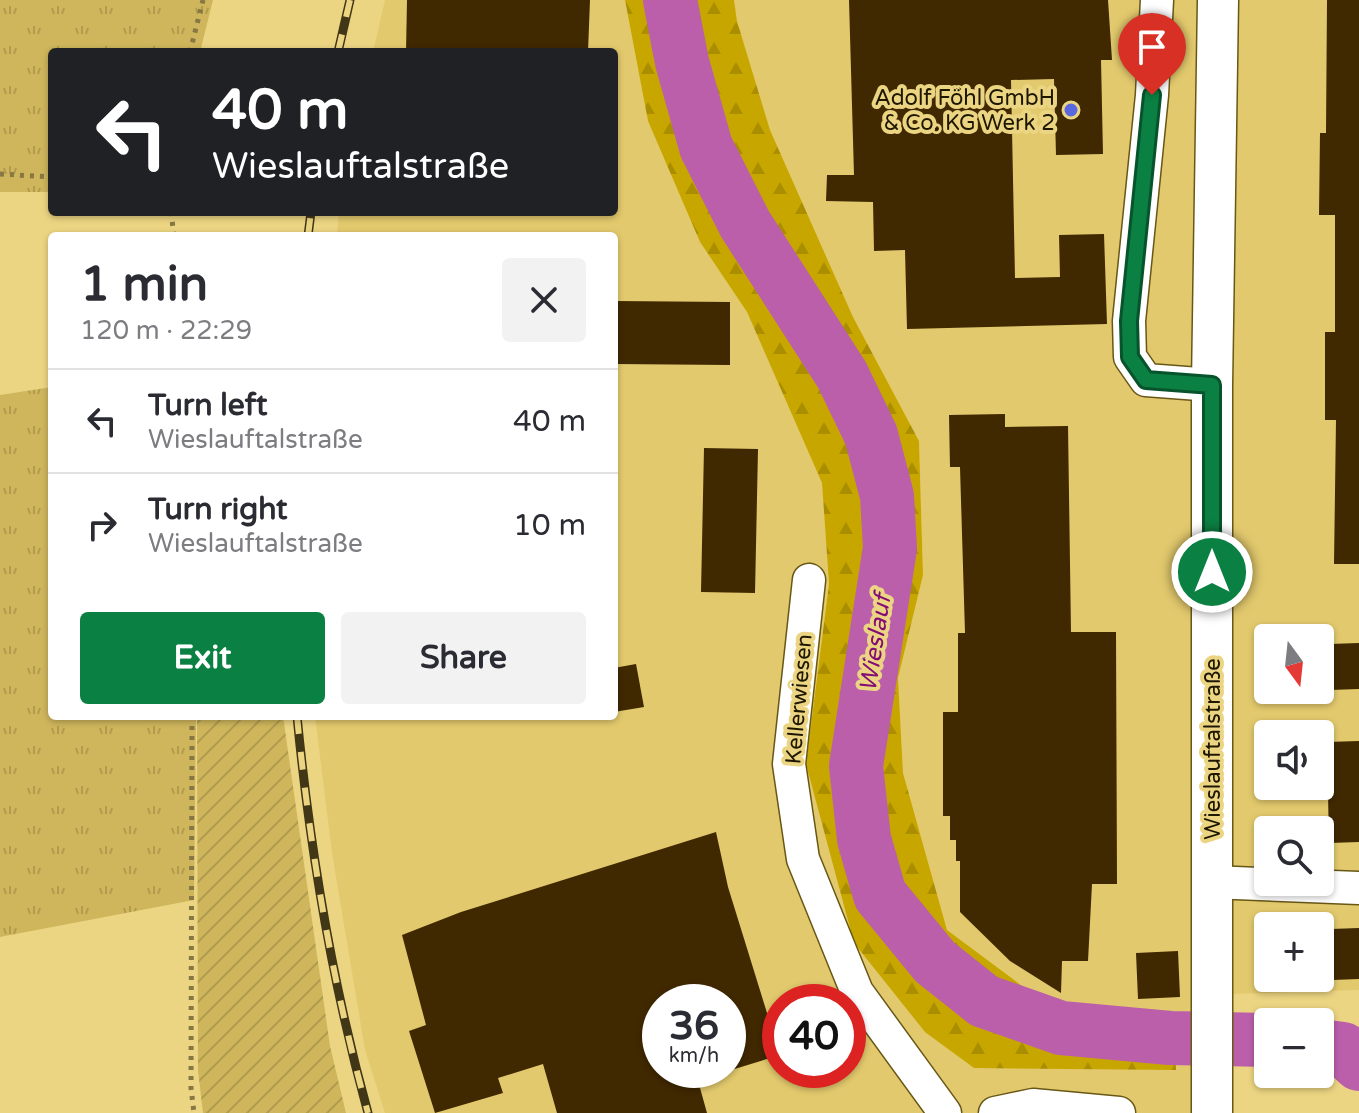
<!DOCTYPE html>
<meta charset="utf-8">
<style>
body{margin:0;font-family:"Varela Round",sans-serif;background:#f2f2f3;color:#2b2b33;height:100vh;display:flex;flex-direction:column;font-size:30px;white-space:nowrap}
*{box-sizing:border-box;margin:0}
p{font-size:26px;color:#7c7c81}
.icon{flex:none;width:44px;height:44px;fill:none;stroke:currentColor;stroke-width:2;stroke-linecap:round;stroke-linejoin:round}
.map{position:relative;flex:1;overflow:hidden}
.panel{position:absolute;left:48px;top:232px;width:570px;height:488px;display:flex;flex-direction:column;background:#fff;border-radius:8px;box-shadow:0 2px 6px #0004}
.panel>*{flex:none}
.hud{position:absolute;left:48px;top:48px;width:570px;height:168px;border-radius:8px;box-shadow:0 2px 6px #0004;background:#202124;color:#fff;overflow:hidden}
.needle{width:52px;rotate:165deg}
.buttons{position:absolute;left:1254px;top:624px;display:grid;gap:16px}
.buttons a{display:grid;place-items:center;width:80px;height:80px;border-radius:8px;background:#fff;box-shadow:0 2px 6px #0004;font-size:40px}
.speed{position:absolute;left:642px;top:984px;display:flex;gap:16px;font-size:40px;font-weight:700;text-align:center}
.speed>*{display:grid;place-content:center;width:104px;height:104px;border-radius:50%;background:#fff;box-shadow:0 2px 6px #0004;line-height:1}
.speed small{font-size:20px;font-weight:400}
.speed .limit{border:12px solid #d22;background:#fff;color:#111}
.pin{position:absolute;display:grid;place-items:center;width:68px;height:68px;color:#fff;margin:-82px -34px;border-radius:50% 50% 50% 0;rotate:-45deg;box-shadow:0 0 8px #0007}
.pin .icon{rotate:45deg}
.me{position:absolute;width:88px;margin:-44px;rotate:0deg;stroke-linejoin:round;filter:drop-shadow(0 0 6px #0008)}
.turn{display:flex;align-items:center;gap:28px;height:168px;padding:0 32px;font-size:36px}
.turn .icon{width:104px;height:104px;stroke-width:2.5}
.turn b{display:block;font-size:56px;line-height:68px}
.round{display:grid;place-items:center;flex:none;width:84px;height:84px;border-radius:8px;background:#f2f2f3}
.overview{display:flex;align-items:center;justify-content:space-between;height:136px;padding:0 32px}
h1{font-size:48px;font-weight:700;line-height:60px}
.cta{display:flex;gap:16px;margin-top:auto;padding:16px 32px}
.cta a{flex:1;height:92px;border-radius:8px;background:#0b8043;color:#fff;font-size:32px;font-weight:700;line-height:92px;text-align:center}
.cta a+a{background:#f2f2f3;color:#2b2b33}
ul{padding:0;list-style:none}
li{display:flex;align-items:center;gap:24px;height:104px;padding:0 32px;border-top:2px solid #e1e1e2}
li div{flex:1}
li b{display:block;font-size:30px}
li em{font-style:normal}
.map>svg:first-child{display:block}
.built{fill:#e2c96d;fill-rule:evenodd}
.grass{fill:url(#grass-tufts)}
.forest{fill:url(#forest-firs)}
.garden{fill:url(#garden-furrows)}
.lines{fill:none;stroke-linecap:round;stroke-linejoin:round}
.river{stroke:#bb5fab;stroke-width:54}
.building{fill:#402800}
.minor-casing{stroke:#685715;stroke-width:35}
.tertiary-casing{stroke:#685715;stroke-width:43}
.path{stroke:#877843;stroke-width:5;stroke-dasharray:4 6;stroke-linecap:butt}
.minor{stroke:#fff;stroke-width:32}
.tertiary{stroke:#fff;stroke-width:40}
.rail-casing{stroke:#413716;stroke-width:9}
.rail{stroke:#ecd582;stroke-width:6;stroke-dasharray:18;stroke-linecap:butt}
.route-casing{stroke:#07532c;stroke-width:20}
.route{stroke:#0b8043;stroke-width:14}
.poi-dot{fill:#5a68df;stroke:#ecd582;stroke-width:3}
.labels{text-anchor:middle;stroke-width:8;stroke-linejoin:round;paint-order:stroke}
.poi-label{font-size:22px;fill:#1e1700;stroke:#ecd582;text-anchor:end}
.street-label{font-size:22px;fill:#1e1700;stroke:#ecd582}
.water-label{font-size:24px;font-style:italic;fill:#840d75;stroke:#ecd582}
</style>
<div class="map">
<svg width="1359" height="1113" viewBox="0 0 1359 1113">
<defs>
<pattern id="grass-tufts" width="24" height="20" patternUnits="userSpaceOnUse" patternTransform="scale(2)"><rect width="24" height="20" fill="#cfb65c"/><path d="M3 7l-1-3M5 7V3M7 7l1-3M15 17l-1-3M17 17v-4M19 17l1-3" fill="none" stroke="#b19c4e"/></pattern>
<pattern id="forest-firs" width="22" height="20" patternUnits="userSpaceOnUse" patternTransform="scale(2)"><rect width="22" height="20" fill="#c7a600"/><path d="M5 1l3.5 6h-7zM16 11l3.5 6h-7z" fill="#aa8e00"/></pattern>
<pattern id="garden-furrows" width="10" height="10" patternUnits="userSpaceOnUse" patternTransform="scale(2)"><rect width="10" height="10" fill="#cfb65c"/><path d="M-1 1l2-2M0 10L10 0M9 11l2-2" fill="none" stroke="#b19c4e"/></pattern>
</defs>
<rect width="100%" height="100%" fill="#ecd582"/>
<path class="built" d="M385,0h240l23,121 52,121 47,70 75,171 7,101 -23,180 119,268 249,-15 -133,-17 -94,-70 -44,-157 -5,-95 25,-103 -4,-134 -66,-124 -83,-187 -33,-109 -3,-21h625v990l-127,4 -1,119h-846l-20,-63 -33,-197 -17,-137h299v-480h-277l2,-24h275v-160h-241zM1268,638h52v52h-52zM1268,734h52v52h-52zM1268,830h52v52h-52zM1268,926h52v52h-52zM660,1002h68v68h-68zM780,1002h68v68h-68z"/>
<g class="grass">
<path d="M0,0h213l-13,52h-148v140h-52z"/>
<path d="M52,387v329h144l-2,184 -194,37v-542z"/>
</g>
<path class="forest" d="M625,0h109l3,21 33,109 83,187 66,124 4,134 -25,103 5,95 44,157 94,70 133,17 2,53 -202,-2 -49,-36 -71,-89 -48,-179 23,-180 -7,-101 -75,-171 -47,-70 -52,-121z"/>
<path class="garden" d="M197,716h86l47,330 16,67h-143l-5,-42z"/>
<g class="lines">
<g class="river">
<path d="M670,0l12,62 24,85 39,77 97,151 29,60 16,61 3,52 -34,218 8,73 16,56 55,67 49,39 77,27 109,10 98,2"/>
<path d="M1320,1046l23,3 16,15"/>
</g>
</g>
<g class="building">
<path d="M407,0h183l-2,52h-182z"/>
<path d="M849,0h259l4,60h-11l2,94 -47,1 -2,-76 -43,1 4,198 45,-1 -1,-42 45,-1 3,90 -200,5 -2,-79 -31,1 -1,-49 -47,-1 1,-26h27z"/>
<path d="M1327,0h32v564h-25l2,-144h-11v-88h10v-117h-16l1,-82h6z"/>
<path d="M614,301l116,1v63l-116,-1z"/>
<path d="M1005,414v13l63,-1 3,206h45l1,252h-25l-4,77h-26l-1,32 -51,-32 -50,-49v-51h-4v-21h-6v-24h-7v-104h15v-79h7l-5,-166h-10l-1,-52z"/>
<path d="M704,448l54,1 -3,144 -54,-1z"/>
<path d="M1359,643v46l-29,1v-46z"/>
<path d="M636,664l8,43 -30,5v-44z"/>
<path d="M1359,741v101l-30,1 -2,-101z"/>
<path d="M716,832l12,55 52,168 -52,16v-69h-68v68h35l12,43h-150l-14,-49 -45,14 5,15 -68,20 -26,-82 17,-6 -24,-90 59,-23z"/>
<path d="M1359,928v51l-26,1 -2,-51z"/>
<path d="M1178,951l2,46 -42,2 -2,-46z"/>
</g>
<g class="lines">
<g class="minor-casing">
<g id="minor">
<path d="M1157,0l-5,95 -23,226 1,36 16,23 66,5"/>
<path d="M809,580l-20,184 14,95 54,133 88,121"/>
<path d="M1211,882l148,6"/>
<path d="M995,1113l38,-8 86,8"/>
</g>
</g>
<g class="tertiary-casing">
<path id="tertiary" d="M1212,1113v-728l6,-385"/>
</g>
<g class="path">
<path d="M190,52l13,-52"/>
<path d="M0,174l52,3"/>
<path d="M171,212l3,24"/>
<path d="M192,716l-1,372 3,25"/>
</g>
<use href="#minor" class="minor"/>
<use href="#tertiary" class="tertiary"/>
<g class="rail-casing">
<g id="rail">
<path d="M338,52l12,-52"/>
<path d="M308,236l3,-24"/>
<path d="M297,716c13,134 35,267 71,397"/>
</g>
</g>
<use href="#rail" class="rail"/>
</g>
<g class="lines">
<g class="route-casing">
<path id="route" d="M1152,95l-23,226 1,36 16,23 66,5v187"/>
</g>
<use href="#route" class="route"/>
</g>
<circle class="poi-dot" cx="1071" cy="110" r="8"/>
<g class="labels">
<g class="poi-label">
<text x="1055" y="105">Adolf Föhl GmbH<tspan x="1055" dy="25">&amp; Co. KG Werk 2</tspan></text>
</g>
<g class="street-label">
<text transform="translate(798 699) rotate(-85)" y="8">Kellerwiesen</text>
<text transform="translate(1212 749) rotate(-90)" y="8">Wieslauftalstraße</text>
</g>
<g class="water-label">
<text transform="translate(875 643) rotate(-81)" y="8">Wieslauf</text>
</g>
</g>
</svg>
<div class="buttons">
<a><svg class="needle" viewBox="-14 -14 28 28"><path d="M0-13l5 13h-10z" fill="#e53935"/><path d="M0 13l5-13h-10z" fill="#7c7c81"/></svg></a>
<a><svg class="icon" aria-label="sound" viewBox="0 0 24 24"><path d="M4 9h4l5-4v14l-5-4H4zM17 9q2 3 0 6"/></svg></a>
<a><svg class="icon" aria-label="search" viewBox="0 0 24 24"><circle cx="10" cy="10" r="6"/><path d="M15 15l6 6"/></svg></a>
<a>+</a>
<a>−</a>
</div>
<div class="speed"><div>36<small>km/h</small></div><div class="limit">40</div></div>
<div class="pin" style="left:1152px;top:95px;background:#d93025"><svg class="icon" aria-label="arrive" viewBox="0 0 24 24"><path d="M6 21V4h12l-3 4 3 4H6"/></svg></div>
<svg class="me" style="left:1212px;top:572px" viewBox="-20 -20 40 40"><circle r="17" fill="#0b8043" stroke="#fff" stroke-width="3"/><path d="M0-11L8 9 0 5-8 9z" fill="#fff"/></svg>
<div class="hud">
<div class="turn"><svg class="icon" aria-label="left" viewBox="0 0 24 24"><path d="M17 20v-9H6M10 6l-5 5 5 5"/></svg><div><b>40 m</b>Wieslauftalstraße</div></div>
</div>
<section class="panel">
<div class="overview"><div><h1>1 min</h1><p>120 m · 22:29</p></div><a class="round"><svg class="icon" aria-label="close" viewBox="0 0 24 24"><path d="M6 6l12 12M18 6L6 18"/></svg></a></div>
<ul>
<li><svg class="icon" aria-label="left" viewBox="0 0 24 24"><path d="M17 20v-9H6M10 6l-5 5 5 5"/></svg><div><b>Turn left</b><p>Wieslauftalstraße</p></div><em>40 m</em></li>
<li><svg class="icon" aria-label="right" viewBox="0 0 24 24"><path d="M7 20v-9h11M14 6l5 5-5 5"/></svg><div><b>Turn right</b><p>Wieslauftalstraße</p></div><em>10 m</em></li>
</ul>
<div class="cta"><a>Exit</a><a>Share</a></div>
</section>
</div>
